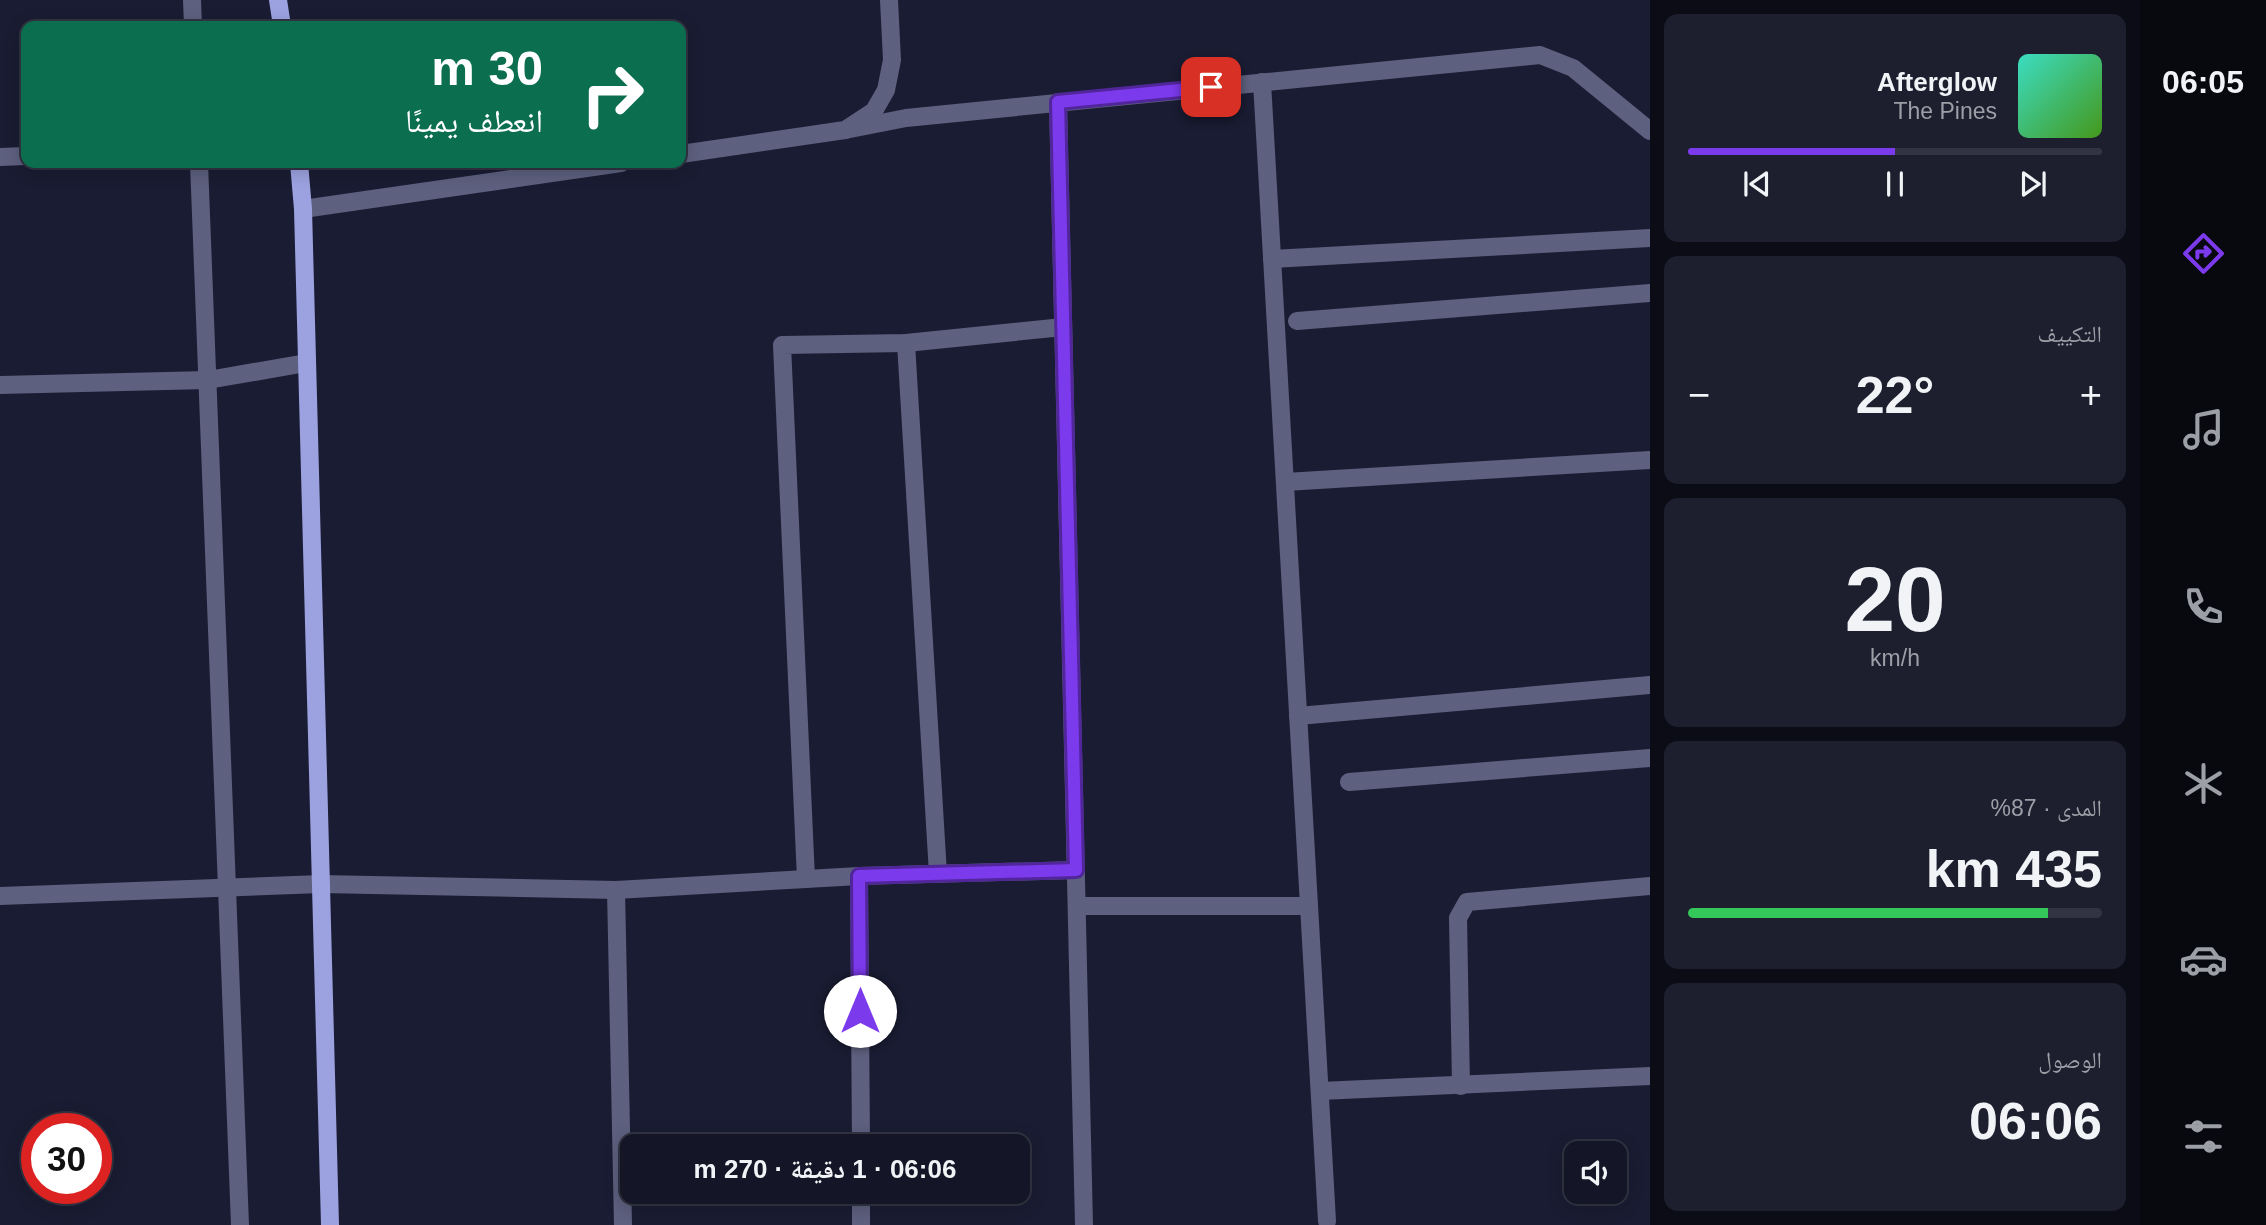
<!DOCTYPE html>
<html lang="ar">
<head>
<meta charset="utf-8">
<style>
  body { margin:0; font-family:Helvetica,"Noto Naskh Arabic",sans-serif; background:#1d1e2e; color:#f1f3f6; direction:rtl; height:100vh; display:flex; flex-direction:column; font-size:26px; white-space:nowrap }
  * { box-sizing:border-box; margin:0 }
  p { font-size:23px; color:#9d9fa7 }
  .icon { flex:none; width:38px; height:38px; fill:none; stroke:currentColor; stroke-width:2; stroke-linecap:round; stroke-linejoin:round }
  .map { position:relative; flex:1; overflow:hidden; direction:ltr }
  .drawer { display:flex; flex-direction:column; gap:14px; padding:14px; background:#0b0c15; width:490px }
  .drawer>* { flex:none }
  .hud { position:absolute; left:21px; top:21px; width:665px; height:147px; border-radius:14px; box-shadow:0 4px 18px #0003,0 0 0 2px #333443; direction:rtl; background:#0b6e4f; color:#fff; overflow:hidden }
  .buttons { position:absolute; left:1564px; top:1141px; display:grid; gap:14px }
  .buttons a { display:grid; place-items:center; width:63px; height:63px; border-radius:14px; background:#141526; box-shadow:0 4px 18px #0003,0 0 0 2px #333443; font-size:35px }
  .speed { position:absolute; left:21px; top:1113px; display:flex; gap:14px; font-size:35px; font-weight:700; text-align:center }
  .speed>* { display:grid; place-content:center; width:91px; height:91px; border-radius:50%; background:#141526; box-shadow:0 4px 18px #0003,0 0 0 2px #333443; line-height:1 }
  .speed .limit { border:10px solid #d22; background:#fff; color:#111 }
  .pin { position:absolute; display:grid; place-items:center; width:60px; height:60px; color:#fff; margin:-30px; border-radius:14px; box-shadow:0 4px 10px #0006 }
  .me { position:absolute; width:77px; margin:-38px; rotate:0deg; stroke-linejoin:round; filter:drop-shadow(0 0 5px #0008) }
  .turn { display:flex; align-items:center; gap:24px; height:147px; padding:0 28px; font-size:32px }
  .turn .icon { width:91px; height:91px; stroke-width:2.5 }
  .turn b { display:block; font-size:49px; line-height:60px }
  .big { font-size:52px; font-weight:700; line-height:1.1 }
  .drawer .card { flex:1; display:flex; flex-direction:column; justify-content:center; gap:10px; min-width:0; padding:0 24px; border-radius:14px; background:#1d1e2e }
  .drawer .dial { align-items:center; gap:0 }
  .dial b { font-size:91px; line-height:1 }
  .song { display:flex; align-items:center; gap:21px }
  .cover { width:84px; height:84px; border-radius:10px; background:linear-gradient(135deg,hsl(170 70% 55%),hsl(100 70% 35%)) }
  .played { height:7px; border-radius:4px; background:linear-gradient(90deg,#7c3aed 50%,#333443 50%) }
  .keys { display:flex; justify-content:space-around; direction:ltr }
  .heat { display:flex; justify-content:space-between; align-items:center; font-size:38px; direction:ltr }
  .charge { height:10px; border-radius:5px; background:linear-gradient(90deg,#34c759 87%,#333443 0) }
  .trip { position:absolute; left:620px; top:1134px; width:410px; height:70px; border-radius:14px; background:#141526; box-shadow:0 4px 18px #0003,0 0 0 2px #333443; font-weight:700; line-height:70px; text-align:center; direction:rtl }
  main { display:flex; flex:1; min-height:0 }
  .tabs { display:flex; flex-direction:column; width:126px; justify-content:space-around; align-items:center; background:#08080f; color:#9d9fa7 }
  .tabs .icon { width:49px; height:49px }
  .tabs .active { color:#7c3aed }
  .tabs b { font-size:32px; color:#f1f3f6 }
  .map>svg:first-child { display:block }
</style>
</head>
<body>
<main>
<nav class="tabs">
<b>06:05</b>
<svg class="icon active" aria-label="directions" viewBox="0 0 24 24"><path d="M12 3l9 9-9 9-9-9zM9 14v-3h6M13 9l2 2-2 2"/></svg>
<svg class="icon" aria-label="music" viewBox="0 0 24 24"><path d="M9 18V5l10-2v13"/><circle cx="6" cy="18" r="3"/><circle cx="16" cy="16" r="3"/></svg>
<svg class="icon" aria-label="phone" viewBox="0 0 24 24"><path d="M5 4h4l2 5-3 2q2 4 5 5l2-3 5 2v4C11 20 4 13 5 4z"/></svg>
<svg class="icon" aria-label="climate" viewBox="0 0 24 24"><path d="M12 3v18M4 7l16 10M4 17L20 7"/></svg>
<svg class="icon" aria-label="car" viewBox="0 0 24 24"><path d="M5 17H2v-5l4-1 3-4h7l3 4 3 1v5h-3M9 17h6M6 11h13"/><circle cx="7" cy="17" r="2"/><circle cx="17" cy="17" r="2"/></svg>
<svg class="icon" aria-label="filters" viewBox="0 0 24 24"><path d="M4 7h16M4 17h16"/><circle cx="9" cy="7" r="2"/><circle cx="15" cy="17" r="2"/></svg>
</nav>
<section class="drawer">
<div class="card">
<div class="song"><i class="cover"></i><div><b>Afterglow</b><p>The Pines</p></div></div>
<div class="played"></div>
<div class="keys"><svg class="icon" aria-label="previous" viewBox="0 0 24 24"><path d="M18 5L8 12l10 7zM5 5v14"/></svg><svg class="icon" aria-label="pause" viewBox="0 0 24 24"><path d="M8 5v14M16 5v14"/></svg><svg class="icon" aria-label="next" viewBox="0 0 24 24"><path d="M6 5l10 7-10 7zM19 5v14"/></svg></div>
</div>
<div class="card"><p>التكييف</p>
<div class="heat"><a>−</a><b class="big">22°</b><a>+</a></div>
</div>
<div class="card dial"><b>20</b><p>km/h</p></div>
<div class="card"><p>المدى · 87%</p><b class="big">435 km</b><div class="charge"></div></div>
<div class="card"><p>الوصول</p><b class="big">06:06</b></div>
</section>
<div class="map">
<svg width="1650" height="1225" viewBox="0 0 1650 1225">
  <rect width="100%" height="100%" fill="#1a1c33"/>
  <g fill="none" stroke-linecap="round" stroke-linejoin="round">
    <!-- minor -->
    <g stroke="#5d607e" stroke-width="18">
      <path d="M192,0L193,26"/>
      <path d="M1262,82L1327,1221"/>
      <path d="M1058,102L1084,1225"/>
      <path d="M845,130L906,118L1540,55L1573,68L1650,131"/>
      <path d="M681,154L845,130L874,111L886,90L892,60L889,0"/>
      <path d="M0,157L26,156"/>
      <path d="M199,163L240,1225"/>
      <path d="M303,209L621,163"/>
      <path d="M1272,259L1650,238"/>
      <path d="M1297,321L1650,293"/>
      <path d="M906,343L938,874"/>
      <path d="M0,385L208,380L306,363"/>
      <path d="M1285,482L1650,460"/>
      <path d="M1298,716L1650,685"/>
      <path d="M1349,782L1650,758"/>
      <path d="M859,876L861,1146"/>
      <path d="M806,879L782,345L906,343L1063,327"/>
      <path d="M616,890L623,1225"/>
      <path d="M0,896L321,884L616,890L859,876L1076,870"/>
      <path d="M1077,906H1309"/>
      <path d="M1461,1086L1458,918L1467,902L1650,886"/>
      <path d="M1320,1091L1650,1076"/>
      <path d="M861,1192V1225"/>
    </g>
    <!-- major -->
    <g stroke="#9ca2e0" stroke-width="18">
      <path d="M278,0L282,26"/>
      <path d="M299,163L303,209L330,1225"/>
    </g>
  </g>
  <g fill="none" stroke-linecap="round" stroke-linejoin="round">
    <defs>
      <path id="route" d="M860,1011L859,876L1076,870L1058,102L1211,87"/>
    </defs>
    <!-- route casing -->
    <use href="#route" stroke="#51269a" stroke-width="18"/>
    <!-- route -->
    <use href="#route" stroke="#7c3aed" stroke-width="12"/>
  </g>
</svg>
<div class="buttons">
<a><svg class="icon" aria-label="sound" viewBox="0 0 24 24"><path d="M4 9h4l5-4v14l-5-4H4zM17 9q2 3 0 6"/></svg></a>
</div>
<div class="speed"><div class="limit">30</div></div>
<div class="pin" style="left:1211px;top:87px;background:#d93025"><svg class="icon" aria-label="arrive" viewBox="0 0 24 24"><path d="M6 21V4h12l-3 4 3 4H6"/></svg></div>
<svg class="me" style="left:860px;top:1011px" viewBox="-20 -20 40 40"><circle r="19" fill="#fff"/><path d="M0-13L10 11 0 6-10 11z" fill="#7c3aed"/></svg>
<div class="trip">06:06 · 1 دقيقة · 270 m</div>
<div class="hud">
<div class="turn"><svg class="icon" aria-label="right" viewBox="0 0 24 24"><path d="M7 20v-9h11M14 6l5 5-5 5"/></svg><div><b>30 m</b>انعطف يمينًا</div></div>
</div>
</div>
</main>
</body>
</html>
